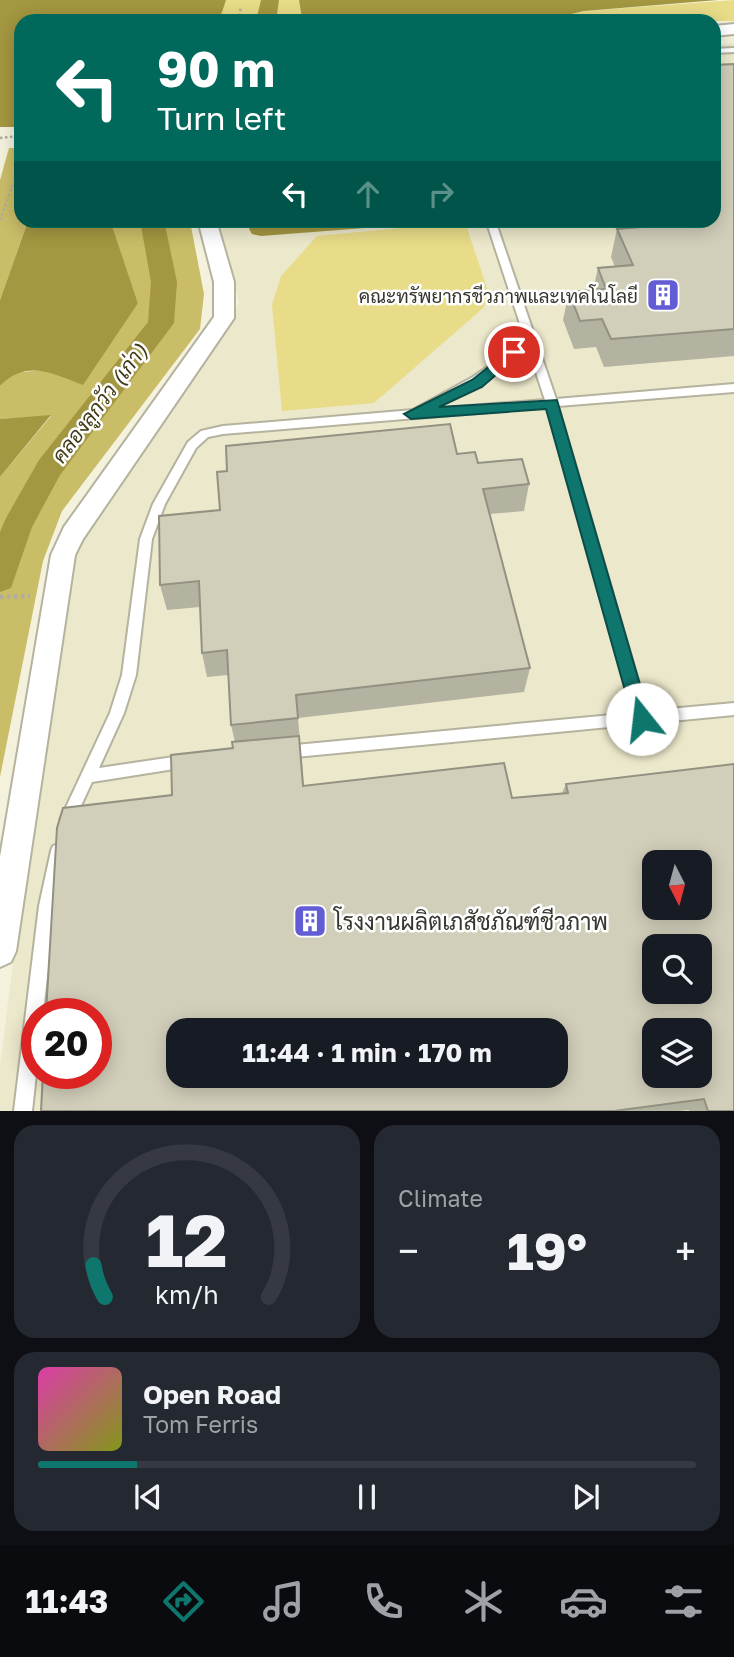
<!DOCTYPE html>
<html lang="en">
<head>
<meta charset="utf-8">
<style>
  body { margin:0; font-family:"Golos Text",Sarabun,sans-serif; background:#242831; color:#f1f3f6; height:100vh; display:flex; flex-direction:column; font-size:26px; white-space:nowrap }
  * { box-sizing:border-box; margin:0 }
  p { font-size:23px; color:#9ea1a6 }
  .icon { flex:none; width:38px; height:38px; fill:none; stroke:currentColor; stroke-width:2; stroke-linecap:round; stroke-linejoin:round }
  .map { position:relative; height:1111px; overflow:hidden }
  .details { display:flex; flex-direction:column; gap:14px; padding:14px; background:#0d0f14; flex:1 }
  .details>* { flex:none }
  .guide { position:absolute; left:14px; top:14px; width:707px; height:214px; border-radius:21px; box-shadow:0 4px 18px #0003; background:#00695c; color:#fff; overflow:hidden }
  .needle { width:46px; rotate:174deg }
  .fabs { position:absolute; left:642px; top:850px; display:grid; gap:14px }
  .fabs a { display:grid; place-items:center; width:70px; height:70px; border-radius:14px; background:#171b24; box-shadow:0 4px 18px #0003; font-size:35px }
  .speed { position:absolute; left:21px; top:998px; display:flex; gap:14px; font-size:35px; font-weight:700; text-align:center }
  .speed>* { display:grid; place-content:center; width:91px; height:91px; border-radius:50%; background:#171b24; box-shadow:0 4px 18px #0003; line-height:1 }
  .speed .limit { border:10px solid #d22; background:#fff; color:#111 }
  .pin { position:absolute; display:grid; place-items:center; width:60px; height:60px; color:#fff; margin:-30px; border:4px solid #fff; border-radius:50%; box-shadow:0 2px 7px #0007 }
  .me { position:absolute; width:77px; margin:-38px; rotate:344deg; stroke-linejoin:round; filter:drop-shadow(0 0 5px #0008) }
  .turn { display:flex; align-items:center; gap:24px; height:147px; padding:0 28px; font-size:32px }
  .turn .icon { width:91px; height:91px; stroke-width:2.5 }
  .turn b { display:block; font-size:49px; line-height:60px }
  .lanes { display:flex; align-items:center; height:66px; padding:0 28px; background:#0003; justify-content:center; gap:35px; direction:ltr }
  .lanes .off { opacity:.35 }
  .big { font-size:52px; font-weight:700; line-height:1.1 }
  .details .widget { flex:1; display:flex; flex-direction:column; justify-content:center; gap:10px; min-width:0; padding:0 24px; border-radius:21px; background:#242831 }
  .details .dial { align-items:center; gap:0 }
  .dial svg { height:182px; overflow:visible; fill:none; stroke:#363941; stroke-width:7; stroke-linecap:round; text-anchor:middle }
  .dial text { fill:#f1f3f6; stroke:none }
  .song { display:flex; align-items:center; gap:21px }
  .cover { width:84px; height:84px; border-radius:10px; background:linear-gradient(135deg,hsl(320 70% 55%),hsl(70 70% 35%)) }
  .played { height:7px; border-radius:4px; background:linear-gradient(90deg,#0f766e 15%,#363941 15%) }
  .keys { display:flex; justify-content:space-around; direction:ltr }
  .heat { display:flex; justify-content:space-between; align-items:center; font-size:38px; direction:ltr }
  .details .tiles { flex:1; display:grid; gap:14px; grid-template-columns:1fr 1fr }
  .widget:last-child { grid-column:span 2 }
  .trip { position:absolute; left:166px; top:1018px; width:402px; height:70px; border-radius:21px; background:#171b24; box-shadow:0 4px 18px #0003; font-weight:700; line-height:70px; text-align:center }
  .tab-bar { display:flex; height:112px; justify-content:space-around; align-items:center; background:#090b0e; color:#9ea1a6 }
  .tab-bar .icon { width:49px; height:49px }
  .tab-bar .on { color:#0f766e }
  .tab-bar b { font-size:32px; color:#f1f3f6 }
  .map>svg:first-child { display:block }
</style>
</head>
<body>
<div class="map">
<svg width="734" height="1111" viewBox="0 0 734 1111">
  <rect width="100%" height="100%" fill="#f4f2dd"/>
  <!-- built -->
  <path fill="#ece8cb" fill-rule="evenodd" d="M734,43V1111H0V1065L65,556L239,303L219,221L714,220V45ZM654,863H700V908H654ZM654,947H700V992H654ZM37,1013H96V1073H37ZM178,1031H556V1076H178ZM654,1031H700V1076H654Z"/>
  <!-- green -->
  <g fill="#e8dc88">
    <path d="M226,0H299L302,19L345,21H226L221,12Z"/>
    <path d="M734,0V21H542L584,11Z"/>
    <path d="M465,222L490,297L482,309L374,403L282,411L272,305L281,276L317,236Z"/>
  </g>
  <!-- forest -->
  <g fill="#cabd68">
    <path d="M9,148H21V220L28,221L0,300V180Z"/>
    <path d="M110,221H190L204,294L200,329L62,511L43,561L0,777V477L51,416L0,419V386L12,373L43,370L138,303Z"/>
  </g>
  <!-- water -->
  <g fill="#a49741">
    <path d="M0,0H226L219,21H21V127H0Z"/>
    <path d="M299,0H718L584,11L542,21L302,19Z"/>
    <path d="M110,220L138,303L83,385C52,373 26,359 0,386V300L28,221Z"/>
    <path d="M51,415L0,477V419Z"/>
  </g>
  <g fill="none" stroke-linecap="round" stroke-linejoin="round">
    <!-- canal -->
    <g fill="#a49741" fill-rule="evenodd">
      <path d="M261,0H279L276,21H256Z"/>
      <path d="M140,220H164L177,282L174,323L60,475L32,527L11,588L0,592V532L6,518L39,460L148,322L151,282Z"/>
      <path d="M276,220H390L378,227L261,236L252,234L249,229L252,224Z"/>
    </g>
    <defs>
      <g id="lane">
        <path d="M734,48V52L714,53V49Z"/>
        <path d="M486,220H495L556,399L734,384V392L558,406L647,711L734,703V715L285,758L280,757L278,752L280,747L285,746L633,713L548,407L223,434L208,437L196,448L165,504L152,539L136,675L124,713L99,768L187,755L192,756L194,761L192,766L187,767L92,782L72,825L67,827L62,825L60,820L110,713L122,675L140,539L153,504L188,442L201,431L223,426L413,410L473,377L499,359L524,336ZM527,345L545,400L432,409C467,392 499,373 527,345Z"/>
        <path d="M58,844L63,846L65,851L55,906L43,1013H37V1065L32,1111H14L39,906L51,851L53,846Z"/>
      </g>
      <g id="street">
        <path d="M734,24V34L714,36V26Z"/>
        <path d="M198,220H216L234,282V318L83,539L75,555L16,951L11,962L0,967V857L51,555L64,527L214,317V282Z"/>
      </g>
    </defs>
    <!-- lane casing -->
    <use href="#lane" stroke="#b5b29e" stroke-width="4"/>
    <!-- street casing -->
    <use href="#street" stroke="#b5b29e" stroke-width="4"/>
    <!-- path-far1 -->
    <g stroke="#b0ae9e" stroke-width="2.5" stroke-dasharray="2.5 2.5" stroke-linecap="butt">
      <path d="M238,21L241,7"/>
      <path d="M0,138L21,136"/>
      <path d="M0,220L21,162"/>
    </g>
    <!-- path -->
    <path stroke="#b0ae9e" stroke-width="4.5" stroke-dasharray="3.5 3.5" stroke-linecap="butt" d="M0,597L30,596"/>
    <!-- lane -->
    <use href="#lane" fill="#fff" fill-rule="evenodd"/>
    <!-- street -->
    <use href="#street" fill="#fff" fill-rule="evenodd"/>
  </g>
  <!-- wall -->
  <g fill="#b4b2a0">
    <path d="M734,64V356L604,367L596,347L574,349L563,320L569,292L593,290L598,268L615,267L611,257L617,229L645,227L642,220H714Z"/>
    <path d="M457,454L529,484L524,511L490,514L530,668L524,692L298,718L304,786L512,798L562,793L566,784L734,1111H689V1110L680,1111H41L172,795L233,748L235,742L231,725L228,675L207,677L202,653L200,607L167,610L160,585L220,510L227,471Z"/>
  </g>
  <!-- building -->
  <g fill="#d1cfba" stroke="#929182" stroke-width="2" fill-rule="evenodd">
    <path d="M734,64V329L611,339L602,319L580,321L569,292L606,289L598,268L633,265L617,229L665,225L663,220H714V65Z"/>
    <path d="M450,424L457,454L475,452L478,463L522,459L529,484L483,489L530,668L296,695L298,718L231,725L227,650L202,653L199,581L160,585L159,516L220,510L217,472L227,471L226,446Z"/>
    <path d="M299,736L303,786L504,763L512,798L568,793L566,784L734,764V1111H708L704,1099L614,1111H41L43,1073H96V1013H46L57,828L63,808L172,795L171,755L233,748L232,742ZM654,863H700V908H654ZM654,947H700V992H654ZM178,1031H556V1076H178ZM654,1031H700V1076H654Z"/>
  </g>
  <!-- route -->
  <path fill="#0f766e" stroke="#0a4d48" stroke-width="2" d="M514,347L521,352L519,355L482,387L439,407L557,400L650,719L648,724L642,727L635,724L633,719L546,409L411,419L404,414L472,380Z"/>
  <!-- icons -->
  <defs>
    <symbol id="building-square" viewBox="-11 -11 22 22"><rect x="-9" y="-9" width="18" height="18" rx="4" fill="#625cd5" stroke="#fff"/><path d="M-4-6H4V6H1V3H-1V6H-4ZM-2.5-4.3h1.7v1.8h-1.7ZM.8-4.3h1.7v1.8H.8ZM-2.5-1h1.7V.8h-1.7ZM.8-1h1.7V.8H.8Z" fill="#fff"/></symbol>
  </defs>
  <g fill-rule="evenodd">
    <use href="#building-square" x="644" y="276" width="38" height="38"/>
    <use href="#building-square" x="291" y="902" width="38" height="38"/>
  </g>
  <g text-anchor="middle" dominant-baseline="central" stroke-width="5" stroke-linejoin="round" paint-order="stroke">
    <!-- poi labels -->
    <g font-size="19" fill="#38372f" stroke="#fff" text-anchor="end">
      <text x="638" y="295">คณะทรัพยากรชีวภาพและเทคโนโลยี</text>
    </g>
    <!-- water labels -->
    <g font-size="21" font-style="italic" fill="#413b17" stroke="#fff">
      <text transform="translate(99 403) rotate(-53)">คลองลูกวัว (เก่า)</text>
    </g>
    <!-- near-poi labels -->
    <g font-size="23" fill="#38372f" stroke="#fff" text-anchor="start">
      <text x="334" y="921">โรงงานผลิตเภสัชภัณฑ์ชีวภาพ</text>
    </g>
  </g>
</svg>
<div class="fabs">
<a><svg class="needle" viewBox="-14 -14 28 28"><path d="M0-13l5 13h-10z" fill="#e53935"/><path d="M0 13l5-13h-10z" fill="#9ea1a6"/></svg></a>
<a><svg class="icon" aria-label="search" viewBox="0 0 24 24"><circle cx="10" cy="10" r="6"/><path d="M15 15l6 6"/></svg></a>
<a><svg class="icon" aria-label="layers" viewBox="0 0 24 24"><path d="M12 4l9 5-9 5-9-5zM3 14l9 5 9-5"/></svg></a>
</div>
<div class="speed"><div class="limit">20</div></div>
<div class="pin" style="left:514px;top:352px;background:#d93025"><svg class="icon" aria-label="arrive" viewBox="0 0 24 24"><path d="M6 21V4h12l-3 4 3 4H6"/></svg></div>
<svg class="me" style="left:642px;top:719px" viewBox="-20 -20 40 40"><circle r="19" fill="#fff"/><path d="M0-13L10 11 0 6-10 11z" fill="#0f766e"/></svg>
<div class="trip">11:44 · 1 min · 170 m</div>
<div class="guide">
<div class="turn"><svg class="icon" aria-label="left" viewBox="0 0 24 24"><path d="M17 20v-9H6M10 6l-5 5 5 5"/></svg><div><b>90 m</b>Turn left</div></div>
<div class="lanes"><svg class="icon" aria-label="left" viewBox="0 0 24 24"><path d="M17 20v-9H6M10 6l-5 5 5 5"/></svg><svg class="icon off" aria-label="ahead" viewBox="0 0 24 24"><path d="M12 20V5M6 11l6-6 6 6"/></svg><svg class="icon off" aria-label="right" viewBox="0 0 24 24"><path d="M7 20v-9h11M14 6l5 5-5 5"/></svg></div>
</div>
</div>
<section class="details">
<div class="tiles">
<div class="widget dial"><svg viewBox="0 0 100 80">
<path d="M14 69A42 42 0 1 1 86 69"/>
<path d="M14 69A42 42 0 0 1 9 55" stroke="#0f766e"/>
<text x="50" y="56" font-size="32" font-weight="700">12</text>
<text x="50" y="72" font-size="11">km/h</text>
</svg></div>
<div class="widget"><p>Climate</p>
<div class="heat"><a>−</a><b class="big">19°</b><a>+</a></div>
</div>
<div class="widget">
<div class="song"><i class="cover"></i><div><b>Open Road</b><p>Tom Ferris</p></div></div>
<div class="played"></div>
<div class="keys"><svg class="icon" aria-label="previous" viewBox="0 0 24 24"><path d="M18 5L8 12l10 7zM5 5v14"/></svg><svg class="icon" aria-label="pause" viewBox="0 0 24 24"><path d="M8 5v14M16 5v14"/></svg><svg class="icon" aria-label="next" viewBox="0 0 24 24"><path d="M6 5l10 7-10 7zM19 5v14"/></svg></div>
</div>
</div>
</section>
<nav class="tab-bar">
<b>11:43</b>
<svg class="icon on" aria-label="directions" viewBox="0 0 24 24"><path d="M12 3l9 9-9 9-9-9zM9 14v-3h6M13 9l2 2-2 2"/></svg>
<svg class="icon" aria-label="music" viewBox="0 0 24 24"><path d="M9 18V5l10-2v13"/><circle cx="6" cy="18" r="3"/><circle cx="16" cy="16" r="3"/></svg>
<svg class="icon" aria-label="phone" viewBox="0 0 24 24"><path d="M5 4h4l2 5-3 2q2 4 5 5l2-3 5 2v4C11 20 4 13 5 4z"/></svg>
<svg class="icon" aria-label="climate" viewBox="0 0 24 24"><path d="M12 3v18M4 7l16 10M4 17L20 7"/></svg>
<svg class="icon" aria-label="car" viewBox="0 0 24 24"><path d="M5 17H2v-5l4-1 3-4h7l3 4 3 1v5h-3M9 17h6M6 11h13"/><circle cx="7" cy="17" r="2"/><circle cx="17" cy="17" r="2"/></svg>
<svg class="icon" aria-label="filters" viewBox="0 0 24 24"><path d="M4 7h16M4 17h16"/><circle cx="9" cy="7" r="2"/><circle cx="15" cy="17" r="2"/></svg>
</nav>
</body>
</html>
